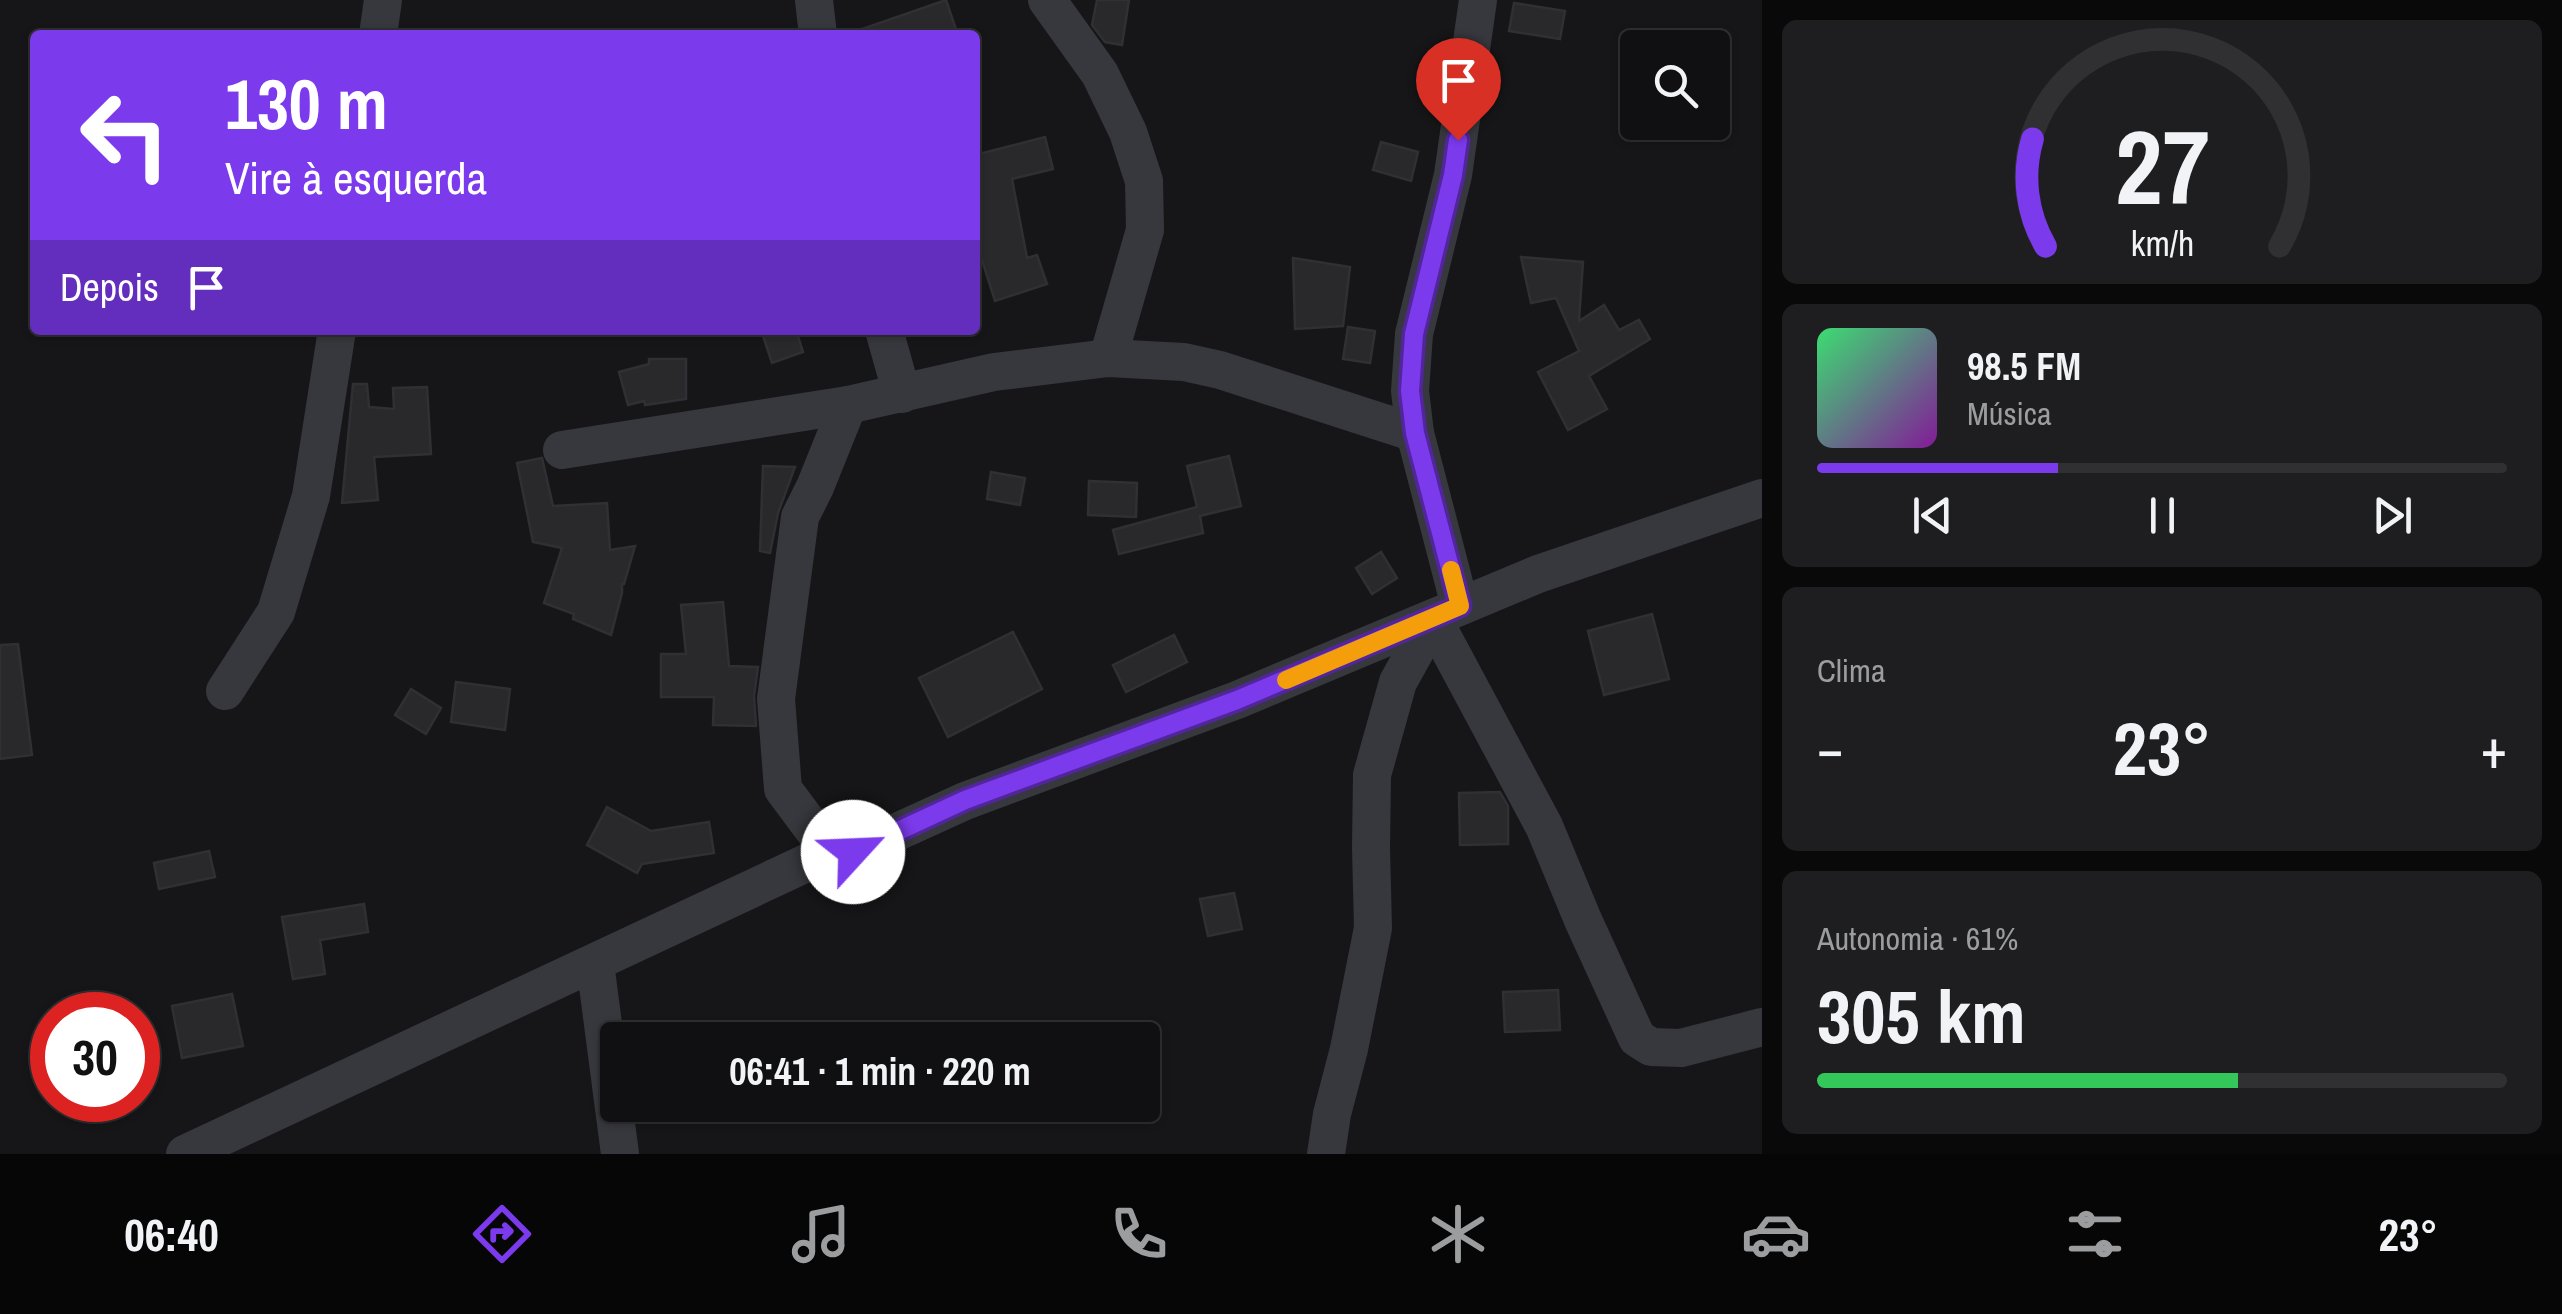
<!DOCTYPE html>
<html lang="pt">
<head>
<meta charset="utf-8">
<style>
  body { margin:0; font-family:"Archivo Narrow",sans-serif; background:#1e1e20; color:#f1f3f6; height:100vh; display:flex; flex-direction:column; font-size:38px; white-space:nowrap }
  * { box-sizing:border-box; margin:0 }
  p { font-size:32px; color:#9c9d9f }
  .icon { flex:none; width:55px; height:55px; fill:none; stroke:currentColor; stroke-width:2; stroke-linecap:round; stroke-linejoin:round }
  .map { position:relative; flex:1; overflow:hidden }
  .drawer { display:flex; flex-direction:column; gap:20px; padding:20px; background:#09090a; width:800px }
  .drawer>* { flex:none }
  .top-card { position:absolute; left:30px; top:30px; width:950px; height:305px; border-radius:10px; box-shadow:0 2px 8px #0004,0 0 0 2px #303032; background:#7c3aed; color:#fff; overflow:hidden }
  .tools { position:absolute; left:1620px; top:30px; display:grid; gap:20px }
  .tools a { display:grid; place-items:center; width:110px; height:110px; border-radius:10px; background:#101012; box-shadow:0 2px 8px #0004,0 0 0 2px #303032; font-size:50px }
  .speed { position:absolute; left:30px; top:992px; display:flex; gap:20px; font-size:50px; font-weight:700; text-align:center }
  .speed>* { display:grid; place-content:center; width:130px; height:130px; border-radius:50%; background:#101012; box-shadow:0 2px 8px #0004,0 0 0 2px #303032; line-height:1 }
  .speed .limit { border:15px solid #d22; background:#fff; color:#111 }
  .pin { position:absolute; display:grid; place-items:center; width:85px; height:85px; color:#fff; margin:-102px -42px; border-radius:50% 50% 50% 0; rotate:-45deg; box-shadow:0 0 10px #0007 }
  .pin .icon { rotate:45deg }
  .me { position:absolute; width:110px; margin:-55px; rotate:65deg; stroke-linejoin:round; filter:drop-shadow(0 0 8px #0008) }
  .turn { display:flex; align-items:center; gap:35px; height:210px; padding:0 30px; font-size:45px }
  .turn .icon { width:130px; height:130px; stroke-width:2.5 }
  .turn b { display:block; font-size:70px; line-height:85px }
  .then { display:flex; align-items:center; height:95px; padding:0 30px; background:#0003; gap:20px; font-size:38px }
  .big { font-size:75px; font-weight:700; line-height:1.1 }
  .drawer .card { flex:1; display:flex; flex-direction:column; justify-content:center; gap:15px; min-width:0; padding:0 35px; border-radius:15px; background:#1e1e20 }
  .drawer .dial { align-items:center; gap:0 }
  .dial svg { height:260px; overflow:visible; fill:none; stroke:#303032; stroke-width:7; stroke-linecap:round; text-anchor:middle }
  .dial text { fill:#f1f3f6; stroke:none }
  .song { display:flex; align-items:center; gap:30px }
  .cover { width:120px; height:120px; border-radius:15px; background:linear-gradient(135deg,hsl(140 70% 55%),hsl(290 70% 35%)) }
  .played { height:10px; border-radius:5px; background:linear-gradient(90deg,#7c3aed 35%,#303032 35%) }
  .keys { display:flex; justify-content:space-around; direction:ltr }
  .heat { display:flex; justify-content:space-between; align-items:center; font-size:55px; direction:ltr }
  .charge { height:15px; border-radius:8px; background:linear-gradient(90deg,#34c759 61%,#303032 0) }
  .trip { position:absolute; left:600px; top:1022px; width:560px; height:100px; border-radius:10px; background:#101012; box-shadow:0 2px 8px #0004,0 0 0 2px #303032; font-weight:700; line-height:100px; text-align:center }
  .dock { display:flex; height:160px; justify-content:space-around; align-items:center; background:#060607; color:#9c9d9f }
  .dock .icon { width:70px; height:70px }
  .dock .current { color:#7c3aed }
  .dock b { font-size:45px; color:#f1f3f6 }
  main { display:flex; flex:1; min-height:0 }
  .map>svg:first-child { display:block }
</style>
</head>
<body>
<main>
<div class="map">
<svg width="1762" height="1154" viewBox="0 0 1762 1154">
  <rect width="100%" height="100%" fill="#161618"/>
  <!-- building -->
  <g fill="#29292c" stroke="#303034" stroke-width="2.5">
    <path d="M946,0L958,35H860L859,30Z"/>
    <path d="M1097,0H1129L1122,45L1105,42L1092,25Z"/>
    <path d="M1514,3L1565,11L1560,39L1509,31Z"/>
    <path d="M1045,137L1053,169L1012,179L1027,258L1037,255L1047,284L995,301L980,254L975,255V155Z"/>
    <path d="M1381,142L1418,152L1411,181L1373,170Z"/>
    <path d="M1521,257L1583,262L1579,321L1604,305L1619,330L1639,320L1650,339L1589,376L1607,409L1568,430L1538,372L1579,351L1556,298L1531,303Z"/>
    <path d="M1293,258L1350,267L1343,326L1295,329Z"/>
    <path d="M1348,327L1375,331L1370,363L1343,359Z"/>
    <path d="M761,330H796L803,352L772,363Z"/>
    <path d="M649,359H686V399L645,405L644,401L628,405L619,372L649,364Z"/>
    <path d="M353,384H367L369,407L394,409L393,388L427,387L431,454L374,457L378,500L342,503Z"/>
    <path d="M1229,456L1241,506L1200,516L1203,533L1119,554L1113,530L1197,507L1187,466Z"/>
    <path d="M542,458L553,506L607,503L610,550L635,546L624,584H622V593L611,635L573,619L574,614L544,603L562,548L533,542L517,463Z"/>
    <path d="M763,466L795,467L778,513L770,553L760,551Z"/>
    <path d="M991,472L1025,478L1020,505L987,499Z"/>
    <path d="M1089,481L1137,483L1136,517L1088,515Z"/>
    <path d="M1381,552L1397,578L1372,594L1356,568Z"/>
    <path d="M723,602L729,666L758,667L754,696L756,726L713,725L714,697H661V654H686L681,605Z"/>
    <path d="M1652,614L1669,679L1604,695L1588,631Z"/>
    <path d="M1013,632L1042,689L948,737L919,678Z"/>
    <path d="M1174,635L1187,662L1126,692L1113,665Z"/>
    <path d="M18,644L32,755L0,759V645Z"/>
    <path d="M456,682L510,689L505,730L451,722Z"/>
    <path d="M411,689L441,708L426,734L395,715Z"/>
    <path d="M1500,792L1508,806V844L1460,845L1459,793Z"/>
    <path d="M607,807L651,831L709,822L714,853L642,864L637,873L587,845Z"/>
    <path d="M209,851L215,877L159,889L154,863Z"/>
    <path d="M1234,893L1242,929L1208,936L1200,899Z"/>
    <path d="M364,904L368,932L320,940L325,974L293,979L282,917Z"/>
    <path d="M1558,990L1560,1030L1505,1032L1503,992Z"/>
    <path d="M232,994L243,1046L182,1058L172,1006Z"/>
  </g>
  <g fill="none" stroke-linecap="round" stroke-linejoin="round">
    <!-- street -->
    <g stroke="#37383d" stroke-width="38">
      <path d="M814,0L818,35"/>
      <path d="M1047,0L1100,74L1128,132L1144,181L1145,230L1108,358"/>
      <path d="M378,35L383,0"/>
      <path d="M884,330L902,394"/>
      <path d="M562,450L848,405"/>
      <path d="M1460,606L1415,433L1410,391L1414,334L1453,175L1478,0"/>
      <path d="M1433,619L1544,826L1583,920L1637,1038L1651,1047L1681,1048L1762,1027"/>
      <path d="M225,691L276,612L311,496L337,330"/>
      <path d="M830,852L783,789L776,699L800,517L815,487L848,405L994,372L1108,358L1184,362L1220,370L1415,433"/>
      <path d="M595,963L620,1154"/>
      <path d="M185,1154L830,852H853L965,801L1237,700L1538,574L1762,498"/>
      <path d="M1326,1154L1332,1114L1349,1049L1373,928L1371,848L1372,775L1398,682L1433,619"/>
    </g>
  </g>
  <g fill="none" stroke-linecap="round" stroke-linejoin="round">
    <defs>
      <path id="route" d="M853,852L965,800L1237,700L1460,606L1415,433L1410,391L1414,334L1453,175L1458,140"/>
    </defs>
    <!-- route casing -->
    <use href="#route" stroke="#51269a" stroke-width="25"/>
    <!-- route -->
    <use href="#route" stroke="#7c3aed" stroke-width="18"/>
    <!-- slow -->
    <path stroke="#f59e0b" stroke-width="18" d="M1286,680L1460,606L1451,570"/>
  </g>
</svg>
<div class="tools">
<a><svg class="icon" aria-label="search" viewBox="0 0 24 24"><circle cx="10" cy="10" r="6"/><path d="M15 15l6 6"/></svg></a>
</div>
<div class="speed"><div class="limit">30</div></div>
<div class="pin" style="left:1458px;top:140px;background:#d93025"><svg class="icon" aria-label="arrive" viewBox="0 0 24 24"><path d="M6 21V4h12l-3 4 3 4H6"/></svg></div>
<svg class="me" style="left:853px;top:852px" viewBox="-20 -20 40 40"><circle r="19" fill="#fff"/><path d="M0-13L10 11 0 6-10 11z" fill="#7c3aed"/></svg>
<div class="trip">06:41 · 1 min · 220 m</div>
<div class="top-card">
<div class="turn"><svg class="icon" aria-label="left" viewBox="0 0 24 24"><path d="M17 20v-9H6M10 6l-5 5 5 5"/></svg><div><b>130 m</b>Vire à esquerda</div></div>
<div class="then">Depois<svg class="icon" aria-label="arrive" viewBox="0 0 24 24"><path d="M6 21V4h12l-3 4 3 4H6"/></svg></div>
</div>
</div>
<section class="drawer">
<div class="card dial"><svg viewBox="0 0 100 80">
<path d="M14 69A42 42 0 1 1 86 69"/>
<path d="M14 69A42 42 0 0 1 10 36" stroke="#7c3aed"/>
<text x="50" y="56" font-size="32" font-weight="700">27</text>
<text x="50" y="72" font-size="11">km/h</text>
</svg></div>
<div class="card">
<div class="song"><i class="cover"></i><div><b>98.5 FM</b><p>Música</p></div></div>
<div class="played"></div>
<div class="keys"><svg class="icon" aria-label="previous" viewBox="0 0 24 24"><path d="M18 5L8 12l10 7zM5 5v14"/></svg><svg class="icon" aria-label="pause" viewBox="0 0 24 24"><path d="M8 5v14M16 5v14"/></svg><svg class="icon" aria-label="next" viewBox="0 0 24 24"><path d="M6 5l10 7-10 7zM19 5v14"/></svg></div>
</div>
<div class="card"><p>Clima</p>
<div class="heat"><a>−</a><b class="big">23°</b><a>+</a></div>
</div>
<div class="card"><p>Autonomia · 61%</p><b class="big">305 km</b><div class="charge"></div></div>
</section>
</main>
<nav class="dock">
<b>06:40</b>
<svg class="icon current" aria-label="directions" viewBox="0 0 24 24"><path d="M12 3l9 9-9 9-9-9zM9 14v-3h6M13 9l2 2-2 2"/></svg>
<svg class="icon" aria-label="music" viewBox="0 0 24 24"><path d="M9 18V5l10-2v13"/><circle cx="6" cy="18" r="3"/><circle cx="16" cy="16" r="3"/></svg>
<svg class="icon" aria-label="phone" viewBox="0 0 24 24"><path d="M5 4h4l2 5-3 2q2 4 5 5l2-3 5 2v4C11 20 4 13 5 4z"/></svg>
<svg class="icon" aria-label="climate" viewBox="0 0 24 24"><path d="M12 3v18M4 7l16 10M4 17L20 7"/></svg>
<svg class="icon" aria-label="car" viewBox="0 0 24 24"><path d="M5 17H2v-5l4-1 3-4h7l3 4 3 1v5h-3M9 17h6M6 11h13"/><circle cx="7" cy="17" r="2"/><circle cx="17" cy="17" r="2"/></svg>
<svg class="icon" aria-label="filters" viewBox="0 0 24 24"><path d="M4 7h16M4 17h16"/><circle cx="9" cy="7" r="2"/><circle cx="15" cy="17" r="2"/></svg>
<b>23°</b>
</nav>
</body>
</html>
